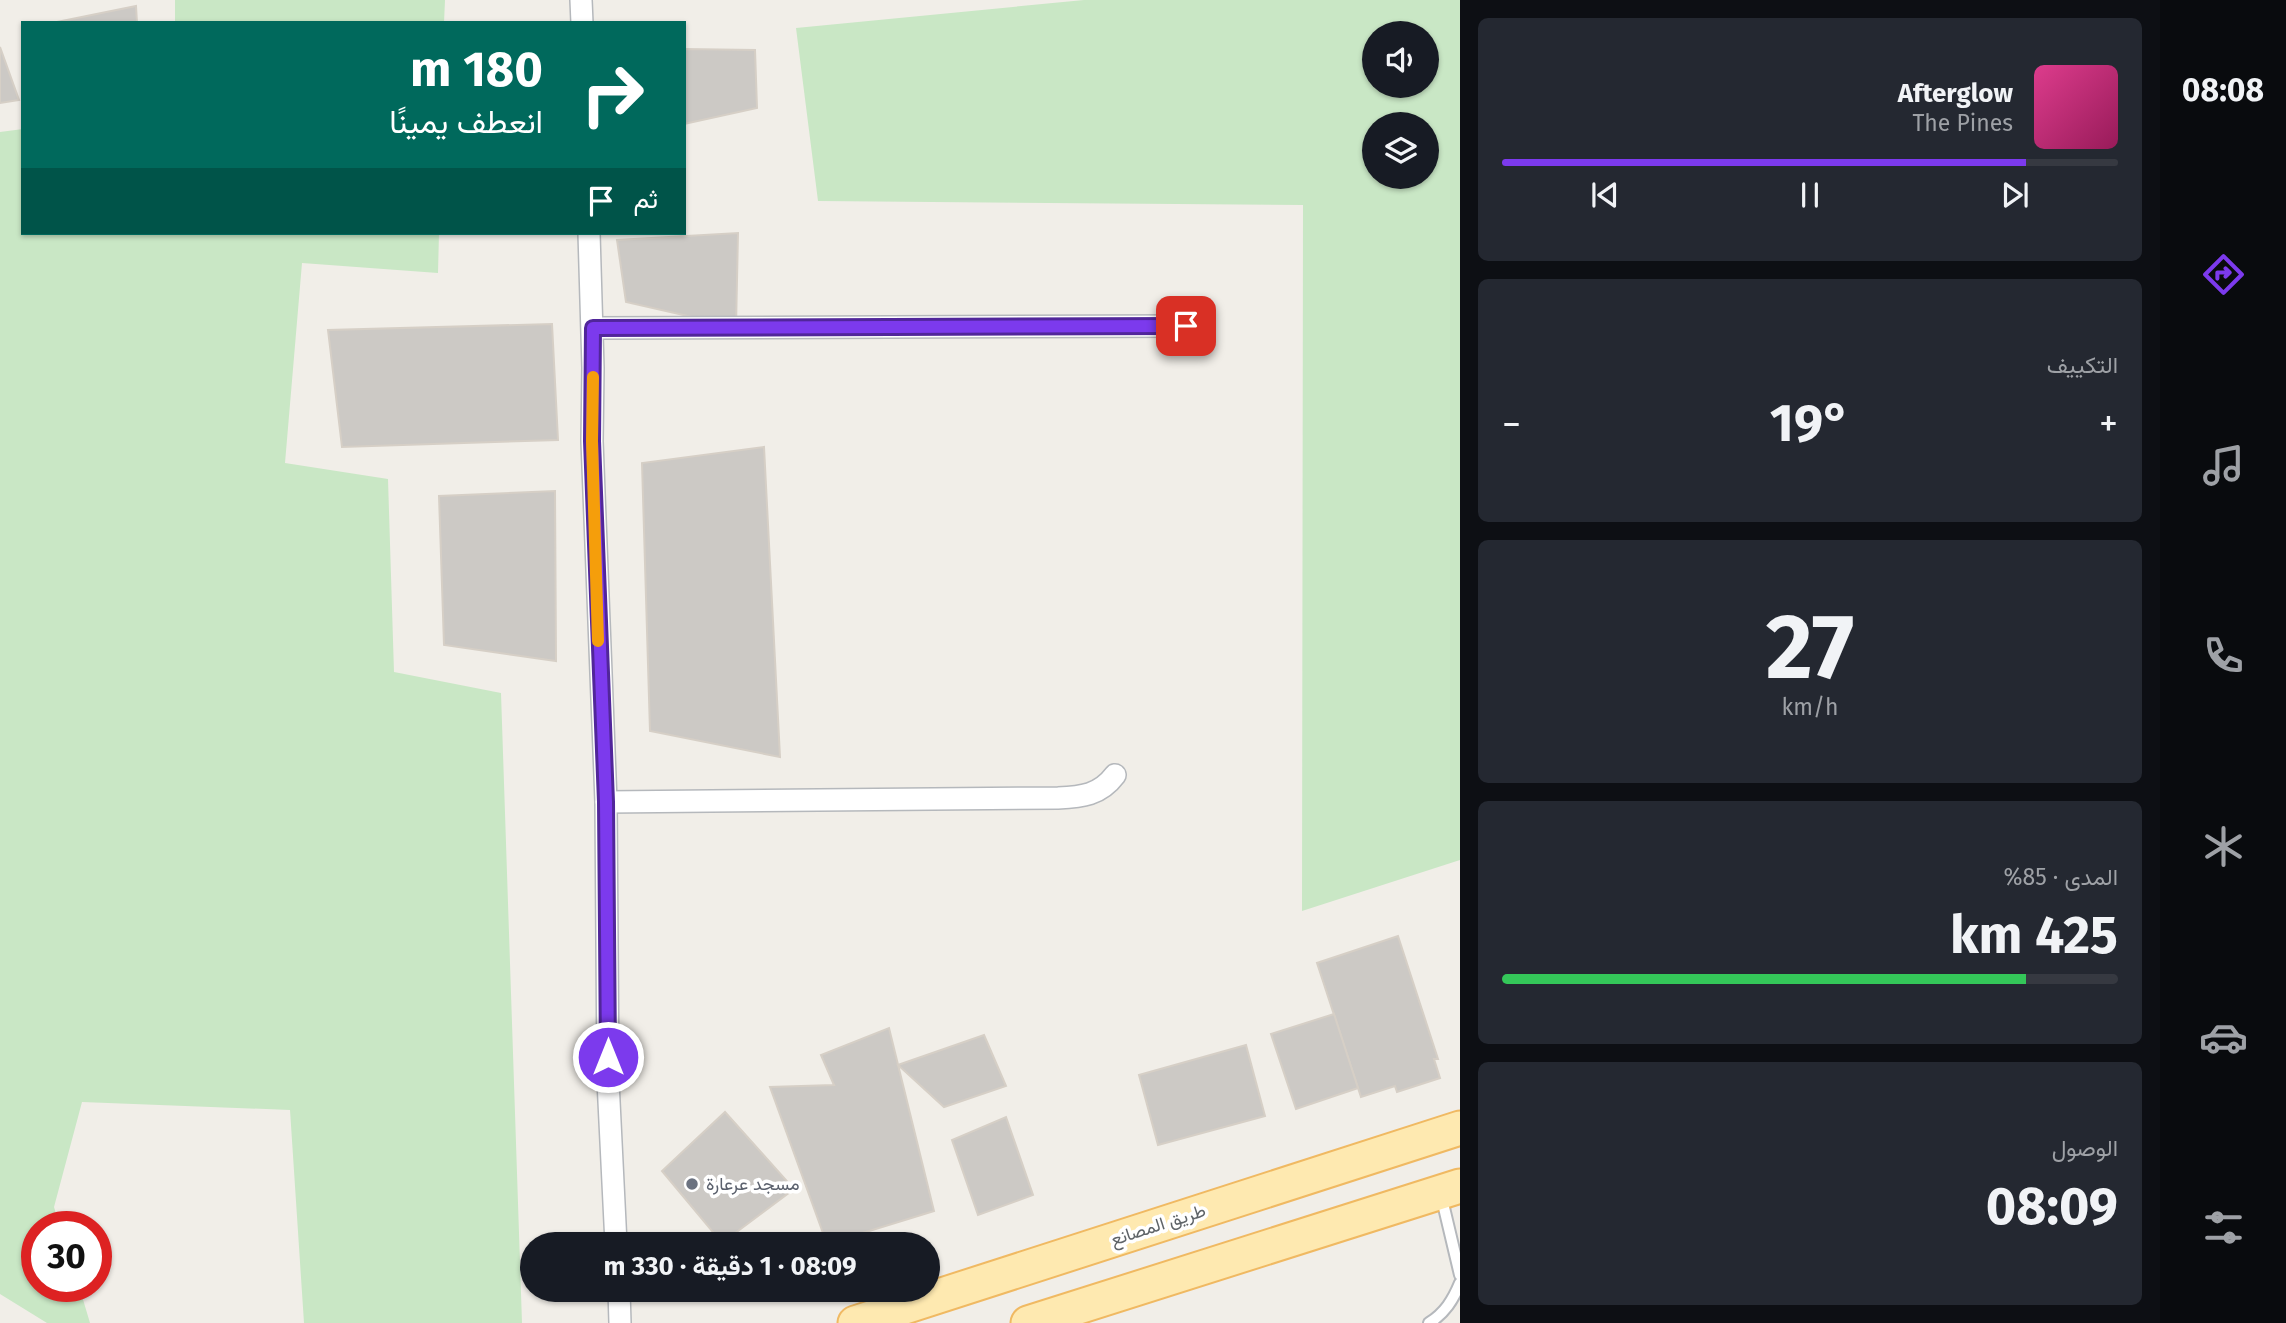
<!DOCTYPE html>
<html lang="ar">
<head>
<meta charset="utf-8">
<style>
  body { margin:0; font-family:"Fira Sans",Vazirmatn,sans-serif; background:#242831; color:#f1f3f6; direction:rtl; height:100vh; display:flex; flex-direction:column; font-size:26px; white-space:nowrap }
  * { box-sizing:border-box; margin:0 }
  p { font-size:23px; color:#9ea1a6 }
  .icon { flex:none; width:38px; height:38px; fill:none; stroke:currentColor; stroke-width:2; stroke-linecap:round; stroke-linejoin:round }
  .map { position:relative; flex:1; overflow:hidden; direction:ltr }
  .details { display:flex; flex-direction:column; gap:18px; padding:18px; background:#0d0f14; width:700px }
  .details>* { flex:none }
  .top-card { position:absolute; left:21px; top:21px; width:665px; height:214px; border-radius:0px; box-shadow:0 2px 5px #0004; direction:rtl; background:#00695c; color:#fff; overflow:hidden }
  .fabs { position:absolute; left:1362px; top:21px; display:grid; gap:14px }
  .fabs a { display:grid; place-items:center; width:77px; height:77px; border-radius:50%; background:#171b24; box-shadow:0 2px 5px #0004; font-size:35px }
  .speed { position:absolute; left:21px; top:1211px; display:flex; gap:14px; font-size:35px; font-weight:700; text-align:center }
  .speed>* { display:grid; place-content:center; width:91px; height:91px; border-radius:50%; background:#171b24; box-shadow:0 2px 5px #0004; line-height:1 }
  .speed .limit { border:10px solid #d22; background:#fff; color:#111 }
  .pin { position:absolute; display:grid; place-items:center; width:60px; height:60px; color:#fff; margin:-30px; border-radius:14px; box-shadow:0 4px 10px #0006 }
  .me { position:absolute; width:77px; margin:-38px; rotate:0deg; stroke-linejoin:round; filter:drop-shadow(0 0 5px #0008) }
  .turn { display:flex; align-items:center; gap:24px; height:147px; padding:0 28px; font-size:32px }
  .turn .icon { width:91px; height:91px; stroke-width:2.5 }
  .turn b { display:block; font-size:49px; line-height:60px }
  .then { display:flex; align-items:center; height:66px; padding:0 28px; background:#0003; gap:14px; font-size:26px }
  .big { font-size:52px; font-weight:700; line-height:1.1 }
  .details .widget { flex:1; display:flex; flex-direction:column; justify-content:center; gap:10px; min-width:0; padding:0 24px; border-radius:10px; background:#242831 }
  .details .dial { align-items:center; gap:0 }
  .dial b { font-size:91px; line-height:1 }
  .song { display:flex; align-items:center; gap:21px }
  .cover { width:84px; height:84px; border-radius:10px; background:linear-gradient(135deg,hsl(330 70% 55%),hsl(330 70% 35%)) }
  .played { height:7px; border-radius:4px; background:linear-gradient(90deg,#7c3aed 85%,#363941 85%) }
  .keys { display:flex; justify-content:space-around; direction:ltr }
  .heat { display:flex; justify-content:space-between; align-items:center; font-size:38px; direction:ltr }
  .charge { height:10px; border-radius:5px; background:linear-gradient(90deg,#34c759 85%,#363941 0) }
  .trip { position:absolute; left:520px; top:1232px; width:420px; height:70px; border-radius:35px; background:#171b24; box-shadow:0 2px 5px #0004; font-weight:700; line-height:70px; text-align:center; direction:rtl }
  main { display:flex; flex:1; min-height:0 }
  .tab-bar { display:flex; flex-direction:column; width:126px; justify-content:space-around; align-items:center; background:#090b0e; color:#9ea1a6 }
  .tab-bar .icon { width:49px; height:49px }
  .tab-bar .selected { color:#7c3aed }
  .tab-bar b { font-size:32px; color:#f1f3f6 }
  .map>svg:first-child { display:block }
</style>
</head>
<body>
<main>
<nav class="tab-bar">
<b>08:08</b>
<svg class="icon selected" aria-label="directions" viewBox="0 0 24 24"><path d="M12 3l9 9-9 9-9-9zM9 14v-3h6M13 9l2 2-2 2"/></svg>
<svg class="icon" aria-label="music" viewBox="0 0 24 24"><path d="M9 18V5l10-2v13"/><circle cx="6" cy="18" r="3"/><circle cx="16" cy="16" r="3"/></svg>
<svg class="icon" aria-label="phone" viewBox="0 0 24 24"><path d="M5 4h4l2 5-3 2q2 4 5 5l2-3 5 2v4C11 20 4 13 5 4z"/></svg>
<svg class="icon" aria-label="climate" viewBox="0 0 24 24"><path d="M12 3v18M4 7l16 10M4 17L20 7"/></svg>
<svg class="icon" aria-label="car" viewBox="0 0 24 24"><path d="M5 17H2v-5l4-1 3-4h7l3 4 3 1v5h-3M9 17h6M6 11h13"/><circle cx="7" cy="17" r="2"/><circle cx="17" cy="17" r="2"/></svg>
<svg class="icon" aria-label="filters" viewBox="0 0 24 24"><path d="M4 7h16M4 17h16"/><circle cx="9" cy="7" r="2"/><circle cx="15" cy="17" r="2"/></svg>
</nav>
<section class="details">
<div class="widget">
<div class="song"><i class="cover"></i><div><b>Afterglow</b><p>The Pines</p></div></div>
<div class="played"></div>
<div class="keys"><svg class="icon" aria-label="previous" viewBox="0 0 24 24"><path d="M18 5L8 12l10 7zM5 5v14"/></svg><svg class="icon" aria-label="pause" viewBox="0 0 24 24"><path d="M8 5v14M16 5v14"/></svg><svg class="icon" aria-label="next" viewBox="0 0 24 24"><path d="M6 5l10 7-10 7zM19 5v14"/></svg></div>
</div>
<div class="widget"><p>التكييف</p>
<div class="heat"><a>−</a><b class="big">19°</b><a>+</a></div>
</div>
<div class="widget dial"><b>27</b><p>km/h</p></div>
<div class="widget"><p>المدى · 85%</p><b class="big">425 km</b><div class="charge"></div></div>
<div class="widget"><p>الوصول</p><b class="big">08:09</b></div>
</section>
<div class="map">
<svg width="1460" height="1323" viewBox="0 0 1460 1323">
  <rect width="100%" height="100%" fill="#f1eee8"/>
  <!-- green -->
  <g fill="#c9e7c5" fill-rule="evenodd">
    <path d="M175,0H445L444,23H175Z"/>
    <path d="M1084,0H1460V860L1302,911L1303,205L818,201L796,28ZM1374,33H1426V86H1374ZM1426,124V177H1374V124Z"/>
    <path d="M23,129V233H439L438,273L302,263L285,463L388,479L394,672L501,693L522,1323H304L290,1110L82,1102L54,1207L60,1227H37V1286H79L90,1323H47L0,1294V132Z"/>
  </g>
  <!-- building -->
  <g fill="#ccc9c5" stroke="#d6cfc6" stroke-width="2">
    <path d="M136,6L137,23H52Z"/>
    <path d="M0,47L19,100L0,103Z"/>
    <path d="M684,49L755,50L757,108L684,124Z"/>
    <path d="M738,233L736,327L626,302L617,240Z"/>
    <path d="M552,324L558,440L342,447L328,330Z"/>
    <path d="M764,447L780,757L650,731L642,463Z"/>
    <path d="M555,491L556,661L444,645L439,496Z"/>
    <path d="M1398,936L1438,1059H1434L1440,1078L1397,1092L1395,1086L1361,1097L1317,963Z"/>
    <path d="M1334,1014L1358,1088L1296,1109L1271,1034Z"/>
    <path d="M889,1028L934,1211L827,1244L770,1087L834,1085L821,1055Z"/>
    <path d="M984,1035L1006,1086L944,1107L898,1065Z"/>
    <path d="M1246,1045L1265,1116L1158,1145L1139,1075Z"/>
    <path d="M725,1112L794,1189L722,1243L662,1171Z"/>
    <path d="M1006,1117L1033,1195L978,1215L952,1140Z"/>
  </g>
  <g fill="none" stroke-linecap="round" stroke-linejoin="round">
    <defs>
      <g id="lane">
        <path d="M1441,1195L1460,1275"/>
        <path d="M1429,1323C1445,1313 1453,1300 1460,1283"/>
      </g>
      <g id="street">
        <path d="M581,0L582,23"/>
        <path d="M589,233L593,368L592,441L606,802L608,1081L616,1244"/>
        <path d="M593,328L1186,326"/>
        <path d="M606,802L1058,798C1082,797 1100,795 1115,775"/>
        <path d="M619,1290L620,1323"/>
      </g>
      <g id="primary">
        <path d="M855,1323L1460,1128"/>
        <path d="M1028,1323L1460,1186"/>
      </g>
    </defs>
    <!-- lane casing -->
    <use href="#lane" stroke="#b5b8bc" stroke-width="14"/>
    <!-- street casing -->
    <use href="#street" stroke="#b5b8bc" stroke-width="24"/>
    <!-- primary casing -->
    <use href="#primary" stroke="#f0b962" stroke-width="37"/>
    <!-- lane -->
    <use href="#lane" stroke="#fff" stroke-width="10"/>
    <!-- street -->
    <use href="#street" stroke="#fff" stroke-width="21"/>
    <!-- primary -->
    <use href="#primary" stroke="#fee9b0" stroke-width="33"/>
  </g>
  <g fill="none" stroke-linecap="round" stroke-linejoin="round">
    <defs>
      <path id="route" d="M608,1057L606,802L592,441L593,328L1186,326"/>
    </defs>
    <!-- route casing -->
    <use href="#route" stroke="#51269a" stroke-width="18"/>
    <!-- route -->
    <use href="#route" stroke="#7c3aed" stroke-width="12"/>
    <!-- slow -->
    <path stroke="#f59e0b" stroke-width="12" d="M593,377L592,441L598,641"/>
  </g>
  <!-- markers -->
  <circle fill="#6b7280" stroke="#fff" stroke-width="2.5" cx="692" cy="1184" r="7"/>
  <g text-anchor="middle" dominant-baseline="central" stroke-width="7" stroke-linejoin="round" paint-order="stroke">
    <!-- worship labels -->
    <g font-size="18" fill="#5b616d" stroke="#fff" text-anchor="start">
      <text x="706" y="1184">مسجد عرعارة</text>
    </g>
    <!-- street labels -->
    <g font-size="18" fill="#5f6468" stroke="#fff">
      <text transform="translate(1158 1225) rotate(-18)">طريق المصانع</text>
    </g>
  </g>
</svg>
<div class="fabs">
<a><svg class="icon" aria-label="sound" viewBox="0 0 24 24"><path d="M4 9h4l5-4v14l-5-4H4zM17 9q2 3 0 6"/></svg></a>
<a><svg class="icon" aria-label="layers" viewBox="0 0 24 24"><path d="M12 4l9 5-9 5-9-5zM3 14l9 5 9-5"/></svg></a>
</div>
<div class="speed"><div class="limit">30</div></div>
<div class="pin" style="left:1186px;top:326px;background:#d93025"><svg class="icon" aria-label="arrive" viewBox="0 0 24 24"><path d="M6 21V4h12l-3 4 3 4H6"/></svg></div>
<svg class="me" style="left:608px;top:1057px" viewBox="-20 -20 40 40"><circle r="17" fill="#7c3aed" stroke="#fff" stroke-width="3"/><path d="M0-11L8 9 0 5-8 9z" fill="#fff"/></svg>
<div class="trip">08:09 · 1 دقيقة · 330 m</div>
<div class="top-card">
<div class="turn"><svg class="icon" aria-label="right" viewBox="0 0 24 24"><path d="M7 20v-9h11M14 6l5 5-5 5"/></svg><div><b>180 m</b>انعطف يمينًا</div></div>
<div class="then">ثم<svg class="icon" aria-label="arrive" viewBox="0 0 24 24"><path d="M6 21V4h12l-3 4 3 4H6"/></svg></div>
</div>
</div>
</main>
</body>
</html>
